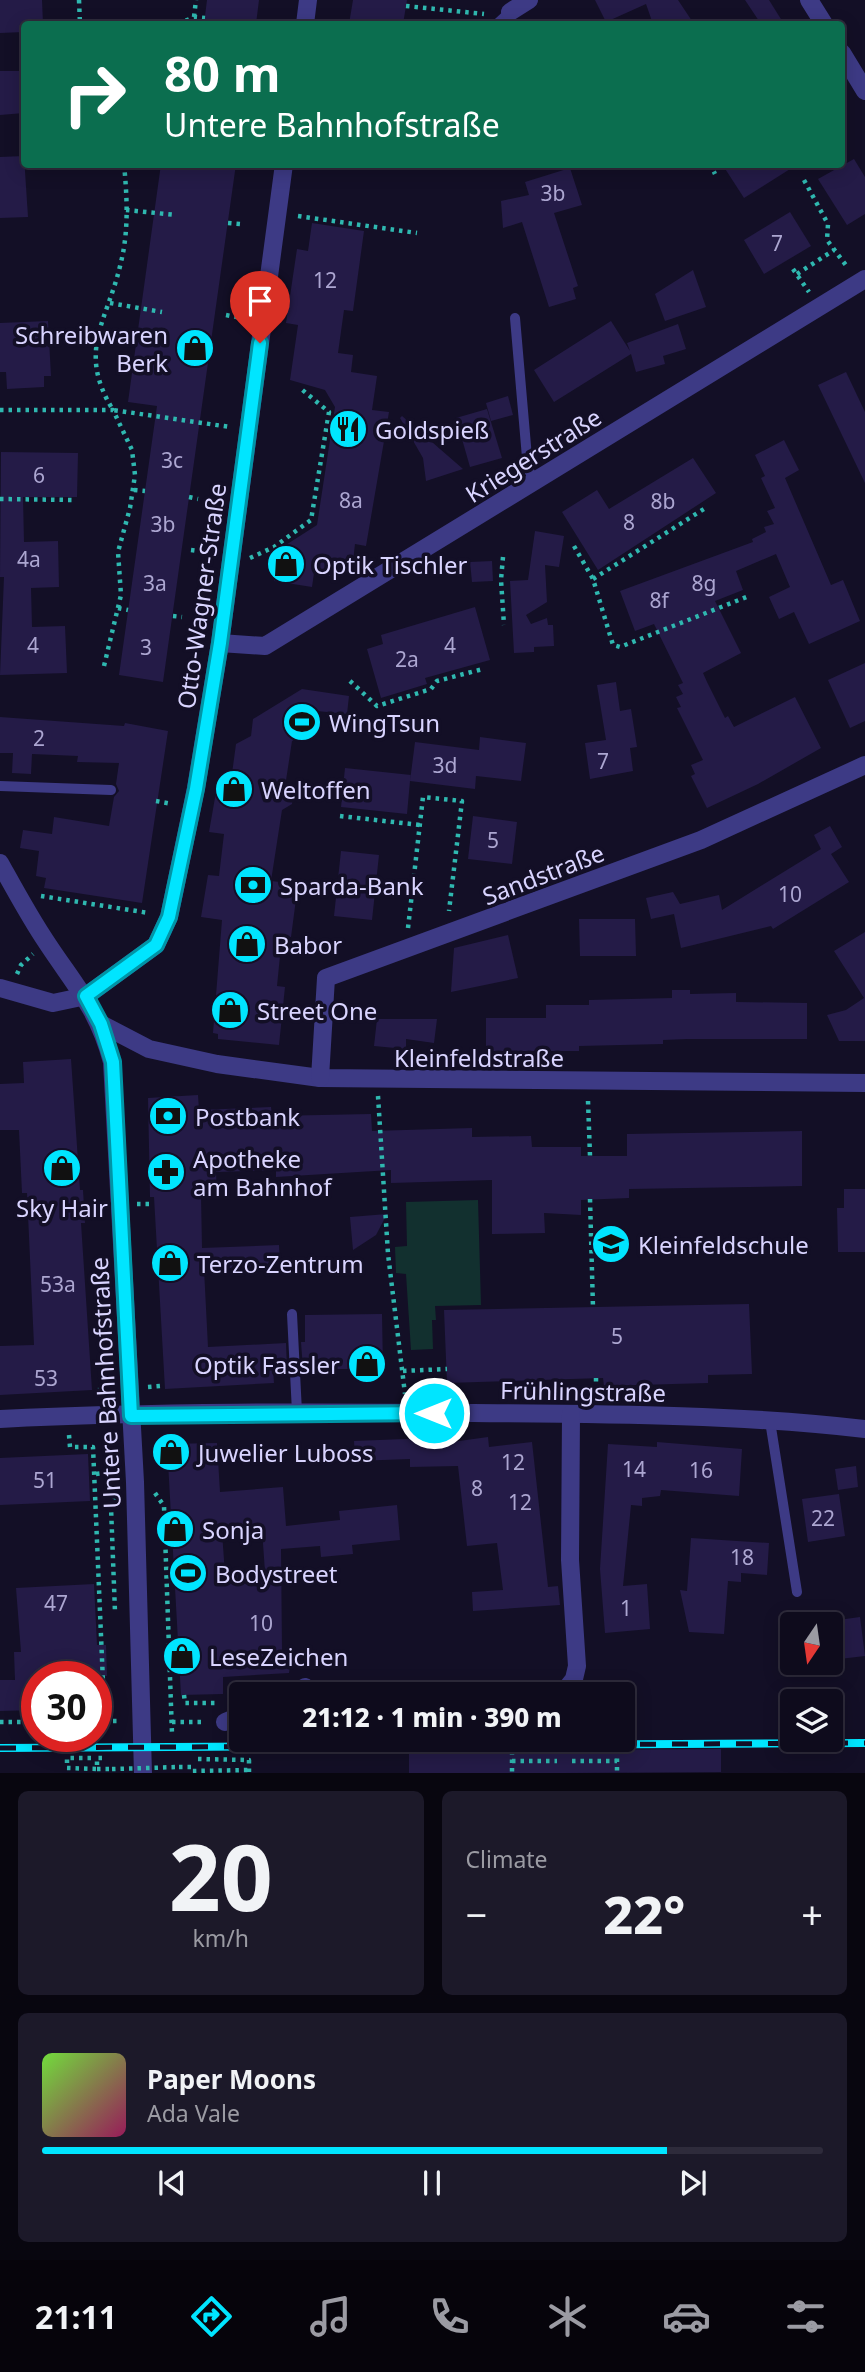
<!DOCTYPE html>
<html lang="en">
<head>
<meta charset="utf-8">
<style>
  body { margin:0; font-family:"Noto Sans",sans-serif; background:#1c1929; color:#f1f3f6; height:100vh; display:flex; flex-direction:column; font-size:26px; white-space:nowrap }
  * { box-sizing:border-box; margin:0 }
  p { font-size:23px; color:#9b9ba3 }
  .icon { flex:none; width:38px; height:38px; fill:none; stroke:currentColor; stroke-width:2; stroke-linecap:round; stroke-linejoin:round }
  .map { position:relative; height:1773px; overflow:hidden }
  .side { display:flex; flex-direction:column; gap:18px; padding:18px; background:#08060f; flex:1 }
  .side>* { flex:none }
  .guide { position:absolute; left:21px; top:21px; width:824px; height:147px; border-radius:7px; box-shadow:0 4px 18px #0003,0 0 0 2px #2e2b3b; background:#0b6e4f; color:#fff; overflow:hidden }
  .needle { width:46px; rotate:193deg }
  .fabs { position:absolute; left:780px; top:1612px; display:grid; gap:14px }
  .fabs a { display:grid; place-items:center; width:63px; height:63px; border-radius:7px; background:#0e0b1c; box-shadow:0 4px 18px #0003,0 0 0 2px #2e2b3b; font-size:35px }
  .speed { position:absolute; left:21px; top:1661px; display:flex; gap:14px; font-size:35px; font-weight:700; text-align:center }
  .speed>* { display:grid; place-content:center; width:91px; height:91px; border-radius:50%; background:#0e0b1c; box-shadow:0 4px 18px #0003,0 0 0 2px #2e2b3b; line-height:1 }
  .speed .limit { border:10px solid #d22; background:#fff; color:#111 }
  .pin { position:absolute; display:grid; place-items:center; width:60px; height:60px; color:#fff; margin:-72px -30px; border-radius:50% 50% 50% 0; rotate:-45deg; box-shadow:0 0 7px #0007 }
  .pin .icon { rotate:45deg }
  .me { position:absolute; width:77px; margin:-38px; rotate:270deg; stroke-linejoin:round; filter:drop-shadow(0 0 5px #0008) }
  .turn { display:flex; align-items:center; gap:24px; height:147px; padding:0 28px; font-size:32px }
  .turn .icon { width:91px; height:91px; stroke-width:2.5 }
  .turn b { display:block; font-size:49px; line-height:60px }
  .big { font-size:52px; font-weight:800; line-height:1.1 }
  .side .tile { flex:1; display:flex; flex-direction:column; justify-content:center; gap:10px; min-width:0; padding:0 24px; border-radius:10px; background:#1c1929 }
  .side .dial { align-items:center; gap:0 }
  .dial b { font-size:91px; line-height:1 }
  .song { display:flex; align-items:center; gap:21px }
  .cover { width:84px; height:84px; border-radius:10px; background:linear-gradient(135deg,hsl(100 70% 55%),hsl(330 70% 35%)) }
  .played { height:7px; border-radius:4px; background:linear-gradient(90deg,#00e5ff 80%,#2e2b3b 80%) }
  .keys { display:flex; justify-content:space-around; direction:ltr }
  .heat { display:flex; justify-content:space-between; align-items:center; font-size:38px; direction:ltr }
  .side .tiles { flex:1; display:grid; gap:18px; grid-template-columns:1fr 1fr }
  .tile:last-child { grid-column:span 2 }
  .trip { position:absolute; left:229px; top:1682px; width:406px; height:70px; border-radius:7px; background:#0e0b1c; box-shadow:0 4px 18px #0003,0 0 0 2px #2e2b3b; font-weight:800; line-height:70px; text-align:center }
  .tabs { display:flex; height:112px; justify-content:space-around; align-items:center; background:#06040b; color:#9b9ba3 }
  .tabs .icon { width:49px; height:49px }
  .tabs .selected { color:#00e5ff }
  .tabs b { font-size:32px; color:#f1f3f6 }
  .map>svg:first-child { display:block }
</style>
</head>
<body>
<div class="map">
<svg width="865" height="1774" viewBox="0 0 865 1774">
  <rect width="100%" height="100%" fill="#130f26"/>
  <!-- green -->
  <path fill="#12302f" d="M478,1200L481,1305L435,1306L436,1320H432L433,1349L411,1350L406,1274L396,1273L395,1247L407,1246L406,1202Z"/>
  <!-- building -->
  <g fill="#241b47" fill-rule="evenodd">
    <path d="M0,0H42L43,24H24V32L0,33Z"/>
    <path d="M207,0H259L256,24H204Z"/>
    <path d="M353,0H407L403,24H349Z"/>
    <path d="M595,0H678L694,24H653L646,4L606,22Z"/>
    <path d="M745,0H769L784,24H761Z"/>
    <path d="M0,71H24V113L0,115Z"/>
    <path d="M24,156L28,217L0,218V157Z"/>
    <path d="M854,159L865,177V214L847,225L818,179Z"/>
    <path d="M161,164H236L163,682L119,675L157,406L128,402Z"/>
    <path d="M722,164H798L744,198Z"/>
    <path d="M570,168L582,205L554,213L578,286L573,288L576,299L549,307L522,222L503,228L501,201L529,195L525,182Z"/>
    <path d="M790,212L811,246L764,274L744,240Z"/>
    <path d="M312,223L364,231L353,311L344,310L338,353L353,355L351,372L377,376L372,410L389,412L366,546L355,544L353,561L333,558L330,576L314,573L312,587L274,581L278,550L317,525L335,407L325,390L290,380L298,325L286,323L297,249L308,251Z"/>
    <path d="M693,270L706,307L665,321L655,294Z"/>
    <path d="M48,321L51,376H44V387L7,389L6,372H0V323Z"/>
    <path d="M611,321L630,351L627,343L678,324L686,349L663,356L665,364L636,372L631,354L554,402L534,370Z"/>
    <path d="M846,372L865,412V483L818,385Z"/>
    <path d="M508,396L513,415L491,421L486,403Z"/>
    <path d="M487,409L502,458L470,467L456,418Z"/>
    <path d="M402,416L463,469L426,481L423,458L400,418Z"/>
    <path d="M784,440L799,470L785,478L831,585L843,580L860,621L809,644L794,612L779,619L769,597L790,587L776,554L736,571L743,590L715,601L741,653L703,673L707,682L725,718L728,716L734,727L795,697L821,748L758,784L707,808L691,776L695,774L691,765L703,760L677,708L681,707L676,697L683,694L678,685L683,683L654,624L635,631L620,591L753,542L752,539L766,532L764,527L774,524L767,511L775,508L761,478L765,476L755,455Z"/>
    <path d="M1,452L78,453L77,497H23L24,542L58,541L59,587L31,588L32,627L65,626L67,673L0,675L4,577H0Z"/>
    <path d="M693,458L716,493L598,570L562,512L597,490L609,509Z"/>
    <path d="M535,531L564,536L559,567L545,565L547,602L526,615L531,624L547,618L548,625H553L554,646L534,647V652L514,653L510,581L528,580Z"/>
    <path d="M492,561L493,581L472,582L470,562Z"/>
    <path d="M475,607L490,660L425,678L427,684L381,698L367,649L383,644L381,635Z"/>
    <path d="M865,663V721L850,728L828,680Z"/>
    <path d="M616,682L620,711L631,709L637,747L630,748L633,771L590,779L585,743L606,740L597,685Z"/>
    <path d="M302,689L349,696L347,714L317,711L315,727L292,741L285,787L294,788L292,804L282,810L271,881L298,884L291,937L282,936L277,986L285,987L279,1045L218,1039V1034L213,1033L222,920L201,917L208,875L219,876L224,834L209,832L216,792L231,781L236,744L251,736L253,719Z"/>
    <path d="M0,717L124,726L125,723L168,731L142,903L44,888L46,878L36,876L39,851L20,848L23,830L52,834L54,817L109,826L114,797L119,791L116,784L119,763L77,762L78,756L32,754L31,774L12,773L13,753H0Z"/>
    <path d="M480,737L526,743L521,781L476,776L475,789L410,781L407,814L341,807L345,768L411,775L410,781L415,742L479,750Z"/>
    <path d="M473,816L517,822L512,864L468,859Z"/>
    <path d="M830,826L842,847L831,854L849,882L773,929L771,926L681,948L674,914L651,919L646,898L673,892L680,904L719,895L722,910L821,849L814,835Z"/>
    <path d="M341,851L379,855L372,920L334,916Z"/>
    <path d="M579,919H635L636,956H580Z"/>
    <path d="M865,932V1041H839L827,1015L846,1010L864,998L834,951Z"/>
    <path d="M508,935L518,978L451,992L454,948Z"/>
    <path d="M672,990H690V994L736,993V1002L807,1003V1039H687L663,1040V1044L579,1046V1051H486V1018H546V1005H589V1000L672,998Z"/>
    <path d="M377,1019H437L434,1043L406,1039V1049L374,1046Z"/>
    <path d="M71,1059L80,1190H83L85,1223H81L92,1390L0,1395V1346L34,1345L27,1193H22L19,1130H0V1084L24,1083L23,1062Z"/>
    <path d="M198,1095L199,1110L271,1107L272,1116L371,1114L372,1131L472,1128V1137L531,1136L532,1147H581V1156H627V1134L802,1131V1186L629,1189V1198L581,1200V1215L544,1213L545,1233L492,1234V1180L391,1183V1170L276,1177V1170L216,1172L217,1195H201L202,1248L279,1245L280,1266L204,1269L208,1347L286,1343L287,1369L273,1370L274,1383L165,1389L154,1197H150L148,1098Z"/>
    <path d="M844,1189H865V1252H838L837,1208H844Z"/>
    <path d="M387,1214L376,1235L353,1250L350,1217Z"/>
    <path d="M749,1304L752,1374L708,1375V1383L604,1386L603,1378L447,1383L444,1310Z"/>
    <path d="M382,1314L383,1369H303L301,1342H305V1315Z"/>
    <path d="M488,1437L489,1447L532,1442L548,1587L558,1586L560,1605L473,1611L472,1592L503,1590L497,1543L467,1546L458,1466L410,1467V1459L355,1461L354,1441L430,1438V1445Z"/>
    <path d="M657,1442L742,1449L739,1496L661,1490L660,1496L642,1498V1506L631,1505L623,1586L647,1584L650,1629L605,1633L600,1569L608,1444L657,1447Z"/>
    <path d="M217,1443L220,1492L283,1487L286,1526L340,1520L339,1511L397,1505L400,1540L352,1545L353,1554L321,1557L320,1546L281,1549L282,1651H292L289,1673L223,1677V1694L181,1695L167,1444ZM262,1529L265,1572L225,1574L222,1532Z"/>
    <path d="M88,1454L90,1501L0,1505V1458Z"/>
    <path d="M856,1466L858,1487L838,1490L835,1469Z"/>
    <path d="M839,1494L845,1536L808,1542L802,1499Z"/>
    <path d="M691,1538L769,1543L767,1575L741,1573V1582L728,1581L724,1634L689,1632L680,1590L687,1591Z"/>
    <path d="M94,1584L97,1645H106L107,1676H37V1710L0,1711V1680H15L14,1652H21L16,1588Z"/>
    <path d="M860,1617L865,1656L831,1660V1621Z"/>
    <path d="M721,1749V1772L409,1774V1751Z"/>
  </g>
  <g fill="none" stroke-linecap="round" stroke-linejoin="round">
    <!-- path -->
    <g stroke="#2fb8b0" stroke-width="4.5" stroke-dasharray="3.5 5" stroke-linecap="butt">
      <path d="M79,0L80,24"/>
      <path d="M406,6L484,14"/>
      <path d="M194,17L196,0"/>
      <path d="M178,24L194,17L205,18"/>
      <path d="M124,164C127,196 129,230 121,262C108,321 76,350 113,410L230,427"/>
      <path d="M710,164L715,174"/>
      <path d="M804,180L828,224L827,240L848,268"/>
      <path d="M126,210L176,215"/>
      <path d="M298,216L417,233"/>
      <path d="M228,223L240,224"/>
      <path d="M793,269L809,292"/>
      <path d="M797,274L834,250"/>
      <path d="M110,303L162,312"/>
      <path d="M226,315L246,319"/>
      <path d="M0,410H113L132,450L135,475L130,508L118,552L121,595L104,666"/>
      <path d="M134,490L145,491"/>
      <path d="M189,497L198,499"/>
      <path d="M0,499L73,500"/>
      <path d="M574,546L593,579L613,645L620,647L749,596"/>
      <path d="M191,550L214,553"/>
      <path d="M503,557L501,580L504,625"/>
      <path d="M250,558L274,547L311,520L329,412L300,388"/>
      <path d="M593,579L707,507"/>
      <path d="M118,608L128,610"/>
      <path d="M173,616L182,617"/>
      <path d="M350,681L377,706L431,689L437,681L483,669"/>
      <path d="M156,801L172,804"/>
      <path d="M340,816L420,825"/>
      <path d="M41,896L149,913"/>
      <path d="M408,928L423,797L462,801L449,911"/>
      <path d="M17,974L21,965L33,954"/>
      <path d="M378,1096L388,1254L405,1394"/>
      <path d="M588,1101L590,1156"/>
      <path d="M590,1199L593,1308"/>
      <path d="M137,1204H154"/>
      <path d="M403,1371L447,1369"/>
      <path d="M596,1378V1396"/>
      <path d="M148,1387L161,1386"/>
      <path d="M98,1390L111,1389"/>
      <path d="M69,1435L70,1447H93L104,1706H96"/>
      <path d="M164,1436L169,1444"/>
      <path d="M96,1474L113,1472"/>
      <path d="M155,1493L164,1506L172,1734"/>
      <path d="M115,1496L111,1507L115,1612"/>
      <path d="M184,1695L185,1703H218"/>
      <path d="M96,1721H120"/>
      <path d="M0,1722H37"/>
      <path d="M172,1722H206"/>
      <path d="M617,1750V1773"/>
      <path d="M512,1751V1773"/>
      <path d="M91,1758H67V1768L97,1769V1758H102"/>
      <path d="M198,1759L249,1760V1774"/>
      <path d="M512,1761H557"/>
      <path d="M572,1761H617"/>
      <path d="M179,1767H191L192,1771L249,1770"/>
      <path d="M97,1769H112"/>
    </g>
    <!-- service -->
    <g stroke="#3d3a85" stroke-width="10">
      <path d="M497,24L510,12"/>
      <path d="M515,318L528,469L535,481"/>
      <path d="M0,786L111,790"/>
      <path d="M292,1314L297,1412"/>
      <path d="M770,1421L797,1592"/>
    </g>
    <!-- minor -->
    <g stroke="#3d3a85" stroke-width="18">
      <path d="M809,0L824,24"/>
      <path d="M510,12L529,0"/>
      <path d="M842,53L865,91"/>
      <path d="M220,643L265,646L865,279"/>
      <path d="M0,988L53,1003L86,996"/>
      <path d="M101,1024L149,1049L217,1064L320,1078L865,1083"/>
      <path d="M320,1078L326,978L701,840L865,765"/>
      <path d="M0,1419C157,1411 315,1412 473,1413C603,1414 735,1414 865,1429"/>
      <path d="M305,1687L310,1694"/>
      <path d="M562,1694L574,1679L577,1666L570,1560L571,1414"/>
      <path d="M225,1722L242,1715"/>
    </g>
    <!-- tertiary -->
    <g stroke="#3d3a85" stroke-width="18">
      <path d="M305,24L308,0"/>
      <path d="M0,863C15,890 30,918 47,943C76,987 98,1009 112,1062L135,1482L143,1774"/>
      <path d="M86,996L156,945L169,917L196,788L220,643L284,164"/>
    </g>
    <defs>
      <path id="rail" d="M0,1748L865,1743"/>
    </defs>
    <!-- rail casing -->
    <use href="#rail" stroke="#00e5ff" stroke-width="8"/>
    <!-- rail -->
    <use href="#rail" stroke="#130f26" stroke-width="5" stroke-dasharray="16" stroke-linecap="butt"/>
    <!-- path-bridge -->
    <path stroke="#2fb8b0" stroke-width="4.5" stroke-dasharray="3.5 5" stroke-linecap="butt" d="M112,1769L179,1767"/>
  </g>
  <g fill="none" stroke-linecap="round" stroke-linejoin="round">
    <defs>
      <path id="route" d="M260,343L220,643L196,789L169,917L156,945L86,996L101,1024L113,1062L131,1416L434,1413"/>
    </defs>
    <!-- route casing -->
    <use href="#route" stroke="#0095a6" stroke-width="18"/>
    <!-- route -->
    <use href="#route" stroke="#00e5ff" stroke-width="12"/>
  </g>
  <!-- icons -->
  <defs>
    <symbol id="shop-disc" viewBox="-11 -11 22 22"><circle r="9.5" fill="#00e5ff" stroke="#130f26"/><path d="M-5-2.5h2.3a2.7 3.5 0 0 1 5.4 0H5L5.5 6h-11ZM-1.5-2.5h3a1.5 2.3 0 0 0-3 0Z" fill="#111"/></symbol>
    <symbol id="restaurant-disc" viewBox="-11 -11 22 22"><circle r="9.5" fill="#00e5ff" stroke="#130f26"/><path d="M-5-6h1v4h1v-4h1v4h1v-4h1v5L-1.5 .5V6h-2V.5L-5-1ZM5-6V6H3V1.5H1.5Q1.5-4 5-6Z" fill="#111"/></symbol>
    <symbol id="stadium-disc" viewBox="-11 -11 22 22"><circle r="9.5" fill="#00e5ff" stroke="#130f26"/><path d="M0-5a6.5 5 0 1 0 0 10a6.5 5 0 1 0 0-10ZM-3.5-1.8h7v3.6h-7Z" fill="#111"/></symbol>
    <symbol id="bank-disc" viewBox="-11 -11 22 22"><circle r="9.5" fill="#00e5ff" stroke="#130f26"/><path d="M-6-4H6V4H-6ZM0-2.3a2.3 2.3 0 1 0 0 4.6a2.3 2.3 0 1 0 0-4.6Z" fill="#111"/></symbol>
    <symbol id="pharmacy-disc" viewBox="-11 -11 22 22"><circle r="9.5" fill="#00e5ff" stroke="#130f26"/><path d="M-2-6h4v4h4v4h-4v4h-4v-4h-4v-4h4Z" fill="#111"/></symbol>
    <symbol id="school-disc" viewBox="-11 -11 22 22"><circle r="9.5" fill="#00e5ff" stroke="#130f26"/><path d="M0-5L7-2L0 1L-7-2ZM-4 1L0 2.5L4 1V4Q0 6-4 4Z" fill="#111"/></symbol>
  </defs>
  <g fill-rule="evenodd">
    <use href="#shop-disc" x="173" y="326" width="44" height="44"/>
    <use href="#restaurant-disc" x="326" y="407" width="44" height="44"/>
    <use href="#shop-disc" x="264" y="542" width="44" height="44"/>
    <use href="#stadium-disc" x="280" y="700" width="44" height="44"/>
    <use href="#shop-disc" x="212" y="767" width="44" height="44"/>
    <use href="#bank-disc" x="231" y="863" width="44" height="44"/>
    <use href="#shop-disc" x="225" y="922" width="44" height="44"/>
    <use href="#shop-disc" x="208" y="988" width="44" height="44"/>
    <use href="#bank-disc" x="146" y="1094" width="44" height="44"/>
    <use href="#shop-disc" x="40" y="1146" width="44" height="44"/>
    <use href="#pharmacy-disc" x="144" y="1150" width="44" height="44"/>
    <use href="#school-disc" x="589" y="1222" width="44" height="44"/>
    <use href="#shop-disc" x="148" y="1241" width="44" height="44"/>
    <use href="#shop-disc" x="345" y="1342" width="44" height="44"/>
    <use href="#shop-disc" x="149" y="1430" width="44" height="44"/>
    <use href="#shop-disc" x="153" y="1507" width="44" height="44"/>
    <use href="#stadium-disc" x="166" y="1551" width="44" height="44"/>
    <use href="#shop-disc" x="160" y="1634" width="44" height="44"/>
  </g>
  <g text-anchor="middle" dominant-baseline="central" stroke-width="7" stroke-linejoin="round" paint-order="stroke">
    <!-- number labels -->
    <g font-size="21" fill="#aca6d1">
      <text x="553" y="193">3b</text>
      <text x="777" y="243">7</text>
      <text x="325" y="280">12</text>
      <text x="172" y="460">3c</text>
      <text x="39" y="475">6</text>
      <text x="351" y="500">8a</text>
      <text x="663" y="501">8b</text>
      <text x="629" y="522">8</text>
      <text x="163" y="524">3b</text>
      <text x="29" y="559">4a</text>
      <text x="155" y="583">3a</text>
      <text x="704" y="583">8g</text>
      <text x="659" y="600">8f</text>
      <text x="33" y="645">4</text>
      <text x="450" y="645">4</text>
      <text x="146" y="647">3</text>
      <text x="407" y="659">2a</text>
      <text x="39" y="738">2</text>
      <text x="603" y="761">7</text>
      <text x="445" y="765">3d</text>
      <text x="493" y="840">5</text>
      <text x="790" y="894">10</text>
      <text x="58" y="1284">53a</text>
      <text x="617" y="1336">5</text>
      <text x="46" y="1378">53</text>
      <text x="513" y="1462">12</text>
      <text x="634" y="1469">14</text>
      <text x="701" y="1470">16</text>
      <text x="45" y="1480">51</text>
      <text x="477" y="1488">8</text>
      <text x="520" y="1502">12</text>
      <text x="823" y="1518">22</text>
      <text x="742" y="1557">18</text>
      <text x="56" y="1603">47</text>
      <text x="626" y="1608">1</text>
      <text x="261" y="1623">10</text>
    </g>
    <!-- poi labels -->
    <g font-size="24" fill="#d9d4ff" stroke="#130f26" text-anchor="start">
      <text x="168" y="334" text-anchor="end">Schreibwaren<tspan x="168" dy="28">Berk</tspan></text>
      <text x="375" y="429">Goldspieß</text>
      <text x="313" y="564">Optik Tischler</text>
      <text x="329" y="722">WingTsun</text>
      <text x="261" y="789">Weltoffen</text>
      <text x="280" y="885">Sparda-Bank</text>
      <text x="274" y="944">Babor</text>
      <text x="257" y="1010">Street One</text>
      <text x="195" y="1116">Postbank</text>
      <text x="193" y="1158">Apotheke<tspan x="193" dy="28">am Bahnhof</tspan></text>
      <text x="62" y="1207" text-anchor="middle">Sky Hair</text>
      <text x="638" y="1244">Kleinfeldschule</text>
      <text x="197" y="1263">Terzo-Zentrum</text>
      <text x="340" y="1364" text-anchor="end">Optik Fassler</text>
      <text x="198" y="1452">Juwelier Luboss</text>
      <text x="202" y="1529">Sonja</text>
      <text x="215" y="1573">Bodystreet</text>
      <text x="209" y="1656">LeseZeichen</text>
    </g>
    <!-- street labels -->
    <g font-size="24" fill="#d9d4ff" stroke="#130f26">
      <text transform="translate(533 455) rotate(-32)">Kriegerstraße</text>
      <text transform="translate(201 596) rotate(-82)">Otto-Wagner-Straße</text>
      <text transform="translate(543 874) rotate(-21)">Sandstraße</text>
      <text x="479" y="1057">Kleinfeldstraße</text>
      <text transform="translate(105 1383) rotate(-93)">Untere Bahnhofstraße</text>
      <text transform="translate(583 1391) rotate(1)">Frühlingstraße</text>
    </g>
  </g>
</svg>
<div class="fabs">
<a><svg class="needle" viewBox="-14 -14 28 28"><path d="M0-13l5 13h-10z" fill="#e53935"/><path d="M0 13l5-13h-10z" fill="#9b9ba3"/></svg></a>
<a><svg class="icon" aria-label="layers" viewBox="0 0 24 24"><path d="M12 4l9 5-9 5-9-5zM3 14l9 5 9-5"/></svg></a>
</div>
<div class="speed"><div class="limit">30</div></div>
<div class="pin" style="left:260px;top:343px;background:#d93025"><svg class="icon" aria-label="arrive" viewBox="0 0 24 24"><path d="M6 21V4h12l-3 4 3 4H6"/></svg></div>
<svg class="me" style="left:434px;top:1413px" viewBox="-20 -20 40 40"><circle r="17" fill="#00e5ff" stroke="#fff" stroke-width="3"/><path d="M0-11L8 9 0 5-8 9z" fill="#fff"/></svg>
<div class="trip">21:12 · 1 min · 390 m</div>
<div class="guide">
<div class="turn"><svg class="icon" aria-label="right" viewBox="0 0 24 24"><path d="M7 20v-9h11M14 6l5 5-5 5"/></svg><div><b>80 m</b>Untere Bahnhofstraße</div></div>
</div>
</div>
<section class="side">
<div class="tiles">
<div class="tile dial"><b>20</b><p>km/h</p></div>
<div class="tile"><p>Climate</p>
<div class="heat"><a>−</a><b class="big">22°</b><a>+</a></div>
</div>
<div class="tile">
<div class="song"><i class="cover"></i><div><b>Paper Moons</b><p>Ada Vale</p></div></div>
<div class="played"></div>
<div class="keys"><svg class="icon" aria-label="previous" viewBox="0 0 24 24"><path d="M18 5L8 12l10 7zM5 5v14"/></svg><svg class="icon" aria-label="pause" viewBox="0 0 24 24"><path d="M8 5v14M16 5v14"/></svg><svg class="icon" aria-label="next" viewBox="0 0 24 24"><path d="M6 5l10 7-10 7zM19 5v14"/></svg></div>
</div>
</div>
</section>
<nav class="tabs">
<b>21:11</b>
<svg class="icon selected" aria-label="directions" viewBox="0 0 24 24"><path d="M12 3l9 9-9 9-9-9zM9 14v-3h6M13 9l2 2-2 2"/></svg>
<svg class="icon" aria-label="music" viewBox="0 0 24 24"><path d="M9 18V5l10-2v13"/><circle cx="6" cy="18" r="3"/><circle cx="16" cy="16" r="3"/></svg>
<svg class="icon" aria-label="phone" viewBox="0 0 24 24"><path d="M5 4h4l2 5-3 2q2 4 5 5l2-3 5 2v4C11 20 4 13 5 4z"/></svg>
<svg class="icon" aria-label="climate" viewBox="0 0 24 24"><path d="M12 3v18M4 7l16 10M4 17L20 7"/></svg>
<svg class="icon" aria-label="car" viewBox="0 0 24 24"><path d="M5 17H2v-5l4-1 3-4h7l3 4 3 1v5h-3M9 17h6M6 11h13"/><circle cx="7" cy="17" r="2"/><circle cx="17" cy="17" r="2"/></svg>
<svg class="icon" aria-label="filters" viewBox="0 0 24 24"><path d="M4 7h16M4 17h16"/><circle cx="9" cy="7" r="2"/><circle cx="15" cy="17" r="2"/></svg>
</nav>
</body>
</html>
